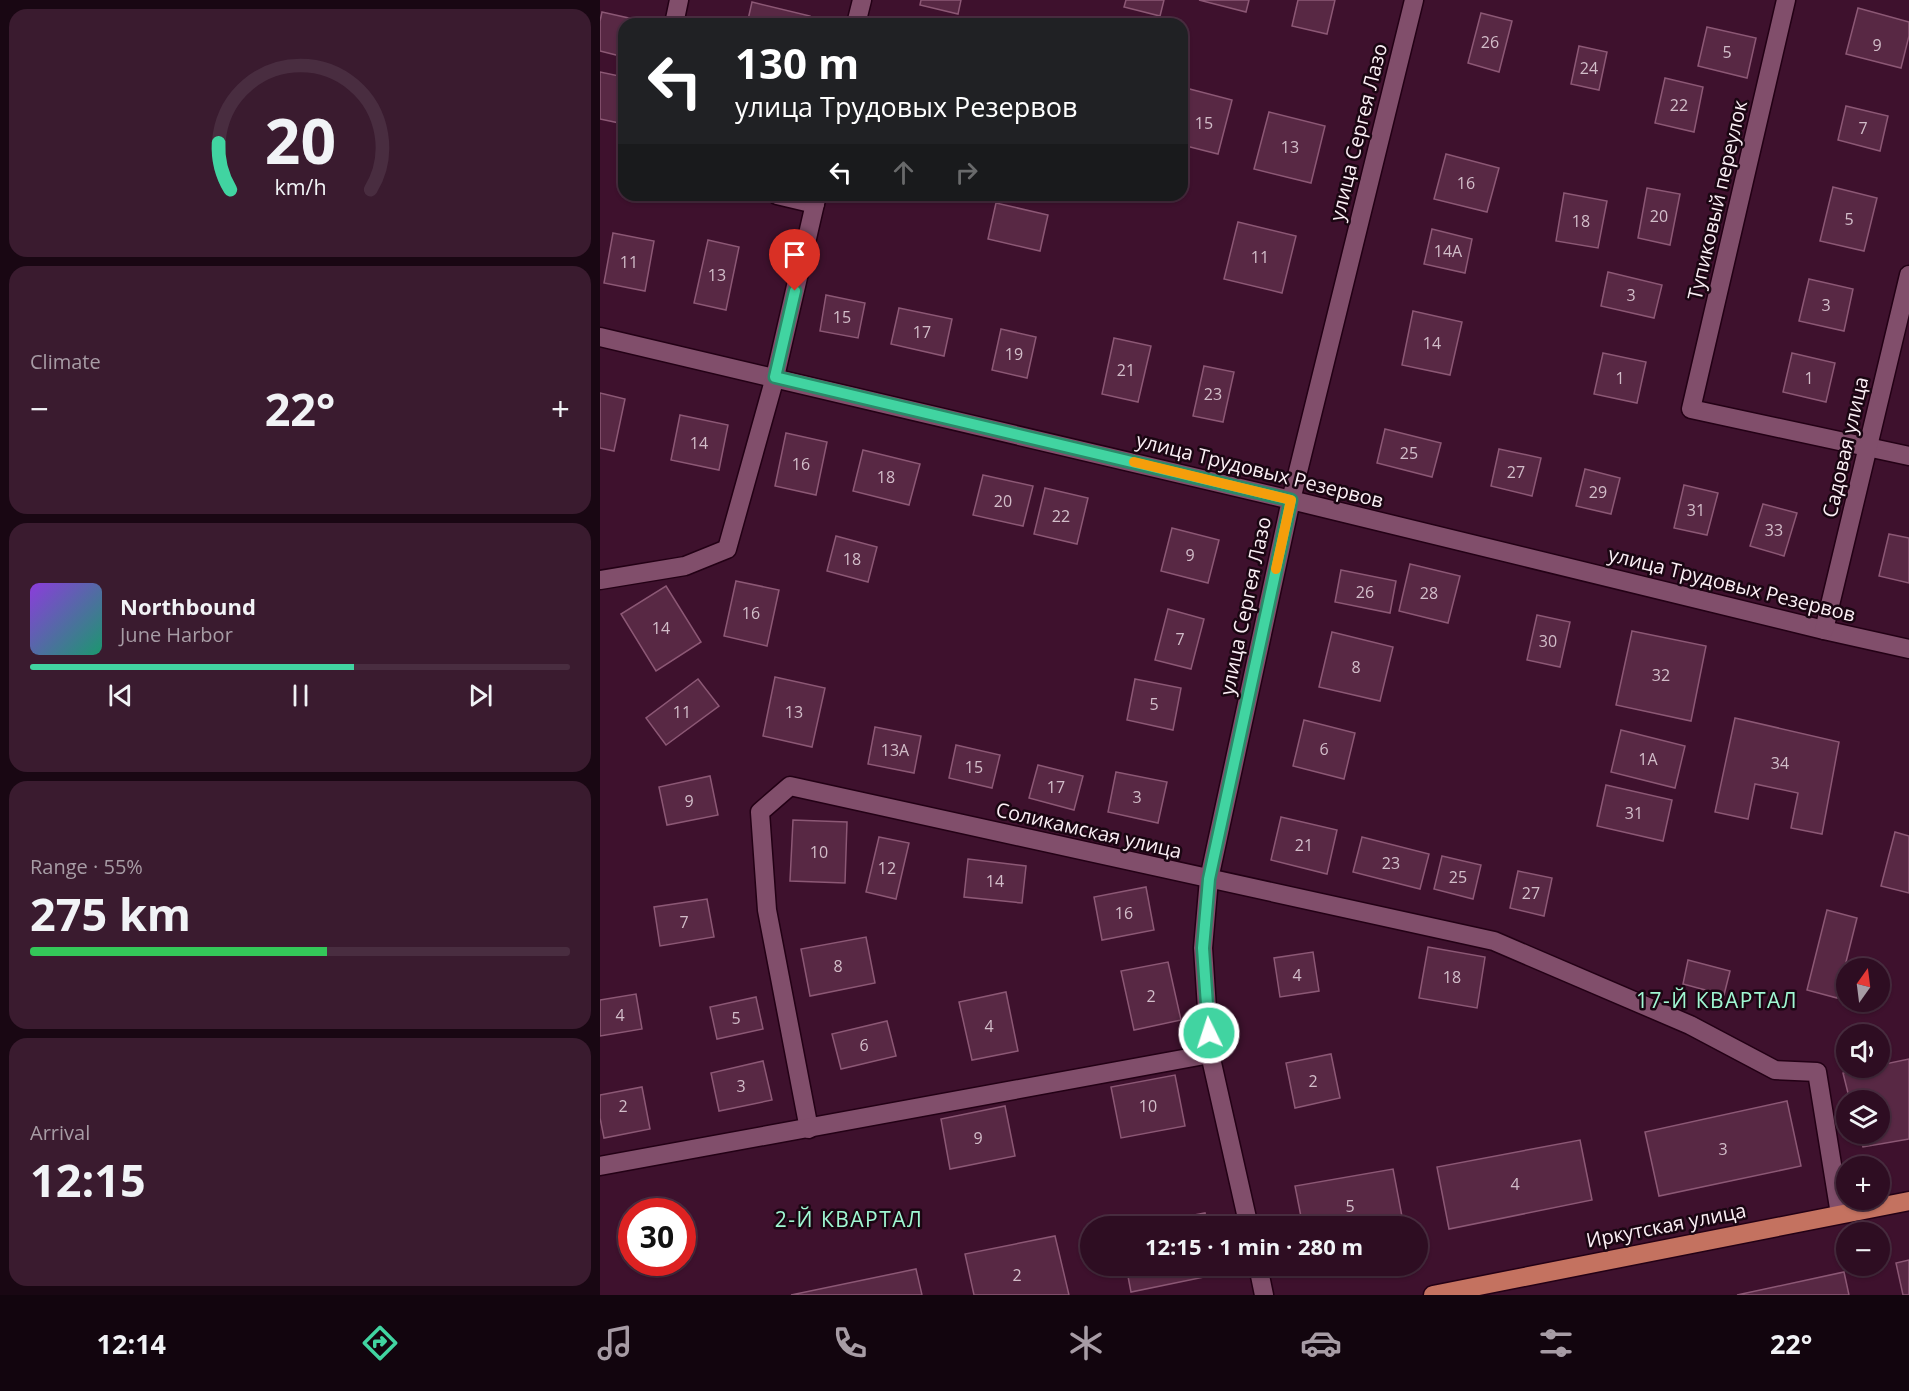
<!DOCTYPE html>
<html lang="en">
<head>
<meta charset="utf-8">
<style>
  body { margin:0; font-family:"Open Sans",sans-serif; background:#3a1b2f; color:#f1f3f6; height:100vh; display:flex; flex-direction:column; font-size:22px; white-space:nowrap }
  * { box-sizing:border-box; margin:0 }
  p { font-size:20px; color:#a79ca5 }
  .icon { flex:none; width:33px; height:33px; fill:none; stroke:currentColor; stroke-width:2; stroke-linecap:round; stroke-linejoin:round }
  .map { position:relative; flex:1; overflow:hidden }
  .panel { display:flex; flex-direction:column; gap:9px; padding:9px; background:#190713; width:600px }
  .panel>* { flex:none }
  .banner { position:absolute; left:18px; top:18px; width:570px; height:183px; border-radius:18px; box-shadow:0 2px 4px #0004,0 0 0 2px #492d40; background:#202124; color:#fff; overflow:hidden }
  .needle { width:39px; rotate:14deg }
  .fabs { position:absolute; left:1236px; top:958px; display:grid; gap:12px }
  .fabs a { display:grid; place-items:center; width:54px; height:54px; border-radius:50%; background:#2e0d22; box-shadow:0 2px 4px #0004,0 0 0 2px #492d40; font-size:30px }
  .speed { position:absolute; left:18px; top:1198px; display:flex; gap:12px; font-size:30px; font-weight:700; text-align:center }
  .speed>* { display:grid; place-content:center; width:78px; height:78px; border-radius:50%; background:#2e0d22; box-shadow:0 2px 4px #0004,0 0 0 2px #492d40; line-height:1 }
  .speed .limit { border:9px solid #d22; background:#fff; color:#111 }
  .pin { position:absolute; display:grid; place-items:center; width:51px; height:51px; color:#fff; margin:-62px -26px; border-radius:50% 50% 50% 0; rotate:-45deg; box-shadow:0 0 6px #0007 }
  .pin .icon { rotate:45deg }
  .me { position:absolute; width:66px; margin:-33px; rotate:356deg; stroke-linejoin:round; filter:drop-shadow(0 0 4px #0008) }
  .turn { display:flex; align-items:center; gap:21px; height:126px; padding:0 18px; font-size:27px }
  .turn .icon { width:78px; height:78px; stroke-width:2.5 }
  .turn b { display:block; font-size:42px; line-height:51px }
  .lanes { display:flex; align-items:center; height:57px; padding:0 18px; background:#0003; justify-content:center; gap:30px; direction:ltr }
  .lanes .off { opacity:.35 }
  .big { font-size:45px; font-weight:700; line-height:1.1 }
  .panel .card { flex:1; display:flex; flex-direction:column; justify-content:center; gap:9px; min-width:0; padding:0 21px; border-radius:18px; background:#3a1b2f }
  .panel .dial { align-items:center; gap:0 }
  .dial svg { height:156px; overflow:visible; fill:none; stroke:#492d40; stroke-width:7; stroke-linecap:round; text-anchor:middle }
  .dial text { fill:#f1f3f6; stroke:none }
  .song { display:flex; align-items:center; gap:18px }
  .cover { width:72px; height:72px; border-radius:9px; background:linear-gradient(135deg,hsl(270 70% 55%),hsl(160 70% 35%)) }
  .played { height:6px; border-radius:3px; background:linear-gradient(90deg,#41d4a1 60%,#492d40 60%) }
  .keys { display:flex; justify-content:space-around; direction:ltr }
  .heat { display:flex; justify-content:space-between; align-items:center; font-size:33px; direction:ltr }
  .charge { height:9px; border-radius:4px; background:linear-gradient(90deg,#34c759 55%,#492d40 0) }
  .trip { position:absolute; left:480px; top:1216px; width:348px; height:60px; border-radius:30px; background:#2e0d22; box-shadow:0 2px 4px #0004,0 0 0 2px #492d40; font-weight:700; line-height:60px; text-align:center }
  .tabs { display:flex; height:96px; justify-content:space-around; align-items:center; background:#12050e; color:#a79ca5 }
  .tabs .icon { width:42px; height:42px }
  .tabs .on { color:#41d4a1 }
  .tabs b { font-size:27px; color:#f1f3f6 }
  main { display:flex; flex:1; min-height:0 }
  .map>svg:first-child { display:block }
</style>
</head>
<body>
<main>
<section class="panel">
<div class="card dial"><svg viewBox="0 0 100 80">
<path d="M14 69A42 42 0 1 1 86 69"/>
<path d="M14 69A42 42 0 0 1 8 45" stroke="#41d4a1"/>
<text x="50" y="56" font-size="32" font-weight="700">20</text>
<text x="50" y="72" font-size="11">km/h</text>
</svg></div>
<div class="card"><p>Climate</p>
<div class="heat"><a>−</a><b class="big">22°</b><a>+</a></div>
</div>
<div class="card">
<div class="song"><i class="cover"></i><div><b>Northbound</b><p>June Harbor</p></div></div>
<div class="played"></div>
<div class="keys"><svg class="icon" aria-label="previous" viewBox="0 0 24 24"><path d="M18 5L8 12l10 7zM5 5v14"/></svg><svg class="icon" aria-label="pause" viewBox="0 0 24 24"><path d="M8 5v14M16 5v14"/></svg><svg class="icon" aria-label="next" viewBox="0 0 24 24"><path d="M6 5l10 7-10 7zM19 5v14"/></svg></div>
</div>
<div class="card"><p>Range · 55%</p><b class="big">275 km</b><div class="charge"></div></div>
<div class="card"><p>Arrival</p><b class="big">12:15</b></div>
</section>
<div class="map">
<svg width="1309" height="1295" viewBox="0 0 1309 1295">
  <rect width="100%" height="100%" fill="#3e112d"/>
  <!-- building -->
  <g fill="#582844" stroke="#8c5875" stroke-width="1.5">
    <path d="M321,0H361L358,14L320,5Z"/>
    <path d="M526,0H564L560,16L524,7Z"/>
    <path d="M599,0H649L646,12Z"/>
    <path d="M698,0H735L727,34L692,26Z"/>
    <path d="M152,2L210,16L209,24H147Z"/>
    <path d="M1258,8L1309,22V36L1301,68L1246,54Z"/>
    <path d="M2,12L51,23L50,24H24V57L0,51V21Z"/>
    <path d="M881,13L912,21L899,72L868,63Z"/>
    <path d="M1107,27L1156,38L1147,78L1098,66Z"/>
    <path d="M979,46L1007,52L999,90L971,84Z"/>
    <path d="M0,72L24,77V124L0,119Z"/>
    <path d="M1065,78L1103,87L1094,132L1055,123Z"/>
    <path d="M582,87L632,100L618,154L582,145Z"/>
    <path d="M1246,106L1288,116L1280,151L1238,140Z"/>
    <path d="M669,112L725,126L711,183L654,169Z"/>
    <path d="M846,154L899,168L887,212L834,199Z"/>
    <path d="M1233,187L1277,198L1264,251L1220,241Z"/>
    <path d="M1047,188L1080,194L1070,245L1038,238Z"/>
    <path d="M964,193L1007,201L998,248L956,241Z"/>
    <path d="M396,203L448,215L440,251L388,239Z"/>
    <path d="M638,222L696,236L682,293L624,279Z"/>
    <path d="M832,229L872,239L865,273L824,264Z"/>
    <path d="M13,233L54,241L45,291L4,283Z"/>
    <path d="M108,240L139,247L126,310L94,303Z"/>
    <path d="M1008,272L1062,285L1054,318L1001,306Z"/>
    <path d="M1209,279L1253,289L1244,331L1199,321Z"/>
    <path d="M226,295L265,303L258,338L220,331Z"/>
    <path d="M299,308L352,319L344,356L291,344Z"/>
    <path d="M813,311L862,322L850,375L802,365Z"/>
    <path d="M401,329L436,337L427,378L392,370Z"/>
    <path d="M514,338L551,346L538,402L502,394Z"/>
    <path d="M1003,353L1046,362L1037,403L994,394Z"/>
    <path d="M1192,353L1235,363L1226,402L1183,392Z"/>
    <path d="M604,366L634,372L623,422L593,416Z"/>
    <path d="M0,393L25,399L14,451L0,448Z"/>
    <path d="M80,415L128,425L119,470L71,460Z"/>
    <path d="M785,429L841,443L832,477L777,463Z"/>
    <path d="M186,433L227,442L216,495L175,486Z"/>
    <path d="M899,449L941,458L932,496L891,486Z"/>
    <path d="M263,450L320,464L309,505L253,491Z"/>
    <path d="M985,469L1020,478L1011,514L976,506Z"/>
    <path d="M383,475L433,486L423,526L373,515Z"/>
    <path d="M1084,485L1118,493L1107,535L1074,528Z"/>
    <path d="M445,488L488,498L477,544L434,534Z"/>
    <path d="M1163,504L1197,513L1184,556L1150,546Z"/>
    <path d="M572,528L619,540L608,583L561,571Z"/>
    <path d="M1289,534L1309,538V583L1279,576Z"/>
    <path d="M236,536L277,547L268,582L227,571Z"/>
    <path d="M810,564L860,576L848,623L799,611Z"/>
    <path d="M741,570L796,581L790,613L735,602Z"/>
    <path d="M136,581L179,590L167,646L124,636Z"/>
    <path d="M66,586L101,642L56,671L21,614Z"/>
    <path d="M568,609L604,619L591,669L555,660Z"/>
    <path d="M937,615L970,622L960,667L927,660Z"/>
    <path d="M1032,631L1106,646L1091,721L1016,705Z"/>
    <path d="M732,632L793,647L780,701L719,687Z"/>
    <path d="M175,677L225,688L212,747L163,736Z"/>
    <path d="M98,679L119,706L66,745L46,718Z"/>
    <path d="M535,679L581,688L573,730L527,720Z"/>
    <path d="M1135,718L1239,742L1222,834L1191,828L1198,793L1155,784L1148,819L1115,812Z"/>
    <path d="M704,720L755,733L744,779L693,766Z"/>
    <path d="M275,727L321,736L314,773L268,764Z"/>
    <path d="M1021,730L1085,746L1075,788L1011,772Z"/>
    <path d="M356,745L400,755L392,788L349,778Z"/>
    <path d="M438,765L483,776L474,810L429,798Z"/>
    <path d="M516,772L567,782L558,823L508,812Z"/>
    <path d="M110,776L118,815L67,825L59,787Z"/>
    <path d="M1006,785L1072,800L1063,841L997,826Z"/>
    <path d="M681,817L737,830L727,874L671,860Z"/>
    <path d="M193,820L247,822L245,883L190,881Z"/>
    <path d="M1295,832L1309,836V893L1281,886Z"/>
    <path d="M279,837L309,843L296,899L266,892Z"/>
    <path d="M762,837L829,854L820,889L753,872Z"/>
    <path d="M842,856L881,865L873,899L834,889Z"/>
    <path d="M368,859L426,866L422,903L364,897Z"/>
    <path d="M918,871L952,878L944,916L910,908Z"/>
    <path d="M546,887L554,930L502,940L494,897Z"/>
    <path d="M107,899L114,937L60,946L54,907Z"/>
    <path d="M1227,910L1257,918L1237,998L1207,990Z"/>
    <path d="M266,937L275,983L210,996L201,949Z"/>
    <path d="M828,947L885,957L877,1008L819,998Z"/>
    <path d="M713,952L719,991L680,997L674,958Z"/>
    <path d="M1088,960L1130,971L1124,995L1083,984Z"/>
    <path d="M568,962L581,1020L534,1030L521,971Z"/>
    <path d="M406,992L418,1051L372,1060L359,1002Z"/>
    <path d="M36,994L42,1029L0,1036V1000Z"/>
    <path d="M156,997L163,1029L117,1039L110,1007Z"/>
    <path d="M287,1021L296,1056L241,1069L232,1034Z"/>
    <path d="M731,1054L740,1098L695,1108L686,1063Z"/>
    <path d="M1309,1059V1139L1263,1147L1259,1134H1280V1101H1250L1243,1073L1267,1068H1280V1065Z"/>
    <path d="M163,1061L172,1100L119,1111L111,1073Z"/>
    <path d="M575,1075L585,1126L521,1138L511,1087Z"/>
    <path d="M42,1087L50,1129L4,1138L0,1118V1095Z"/>
    <path d="M1187,1101L1201,1166L1059,1196L1045,1132Z"/>
    <path d="M405,1106L415,1156L350,1169L341,1119Z"/>
    <path d="M980,1140L992,1200L849,1229L837,1167Z"/>
    <path d="M793,1169L804,1227H703L695,1186Z"/>
    <path d="M605,1213L608,1227H533Z"/>
    <path d="M455,1236L469,1295H374L365,1254Z"/>
    <path d="M1309,1260V1295H1303L1296,1263Z"/>
    <path d="M526,1266H617L619,1274L531,1292Z"/>
    <path d="M316,1269L322,1295H191Z"/>
    <path d="M1244,1272L1249,1295H1137Z"/>
  </g>
  <g fill="none" stroke-linecap="round" stroke-linejoin="round">
    <defs>
      <g id="street">
        <path d="M1186,0L1091,409L1309,456"/>
        <path d="M74,24L79,0"/>
        <path d="M256,24L262,0"/>
        <path d="M177,195L215,204"/>
        <path d="M0,337L691,500L1224,630L1309,649"/>
        <path d="M0,580L85,566L127,549L175,377L217,195"/>
        <path d="M1224,630L1309,275"/>
        <path d="M209,1129L167,910L160,812L190,786L894,941L1090,1025L1175,1070L1217,1072L1240,1214"/>
        <path d="M0,1166L610,1054"/>
        <path d="M649,1227L610,1054L603,948L609,879L691,500L814,0"/>
        <path d="M658,1266L664,1295"/>
      </g>
      <path id="primary" d="M833,1295L1309,1201"/>
    </defs>
    <!-- street casing -->
    <use href="#street" stroke="#230015" stroke-width="21"/>
    <!-- primary casing -->
    <use href="#primary" stroke="#230015" stroke-width="21"/>
    <!-- street -->
    <use href="#street" stroke="#814e6b" stroke-width="18"/>
    <!-- primary -->
    <use href="#primary" stroke="#c47260" stroke-width="18"/>
  </g>
  <g fill="none" stroke-linecap="round" stroke-linejoin="round">
    <defs>
      <path id="route" d="M195,291L175,377L691,500L609,879L603,948L609,1033"/>
    </defs>
    <!-- route casing -->
    <use href="#route" stroke="#2a8a69" stroke-width="15"/>
    <!-- route -->
    <use href="#route" stroke="#41d4a1" stroke-width="10"/>
    <!-- slow -->
    <path stroke="#f59e0b" stroke-width="10" d="M534,462L691,500L676,569"/>
  </g>
  <g text-anchor="middle" dominant-baseline="central" stroke-width="5" stroke-linejoin="round" paint-order="stroke">
    <!-- number labels -->
    <g font-size="16" fill="#d2bdc9">
      <text x="890" y="42">26</text>
      <text x="1277" y="45">9</text>
      <text x="1127" y="52">5</text>
      <text x="989" y="68">24</text>
      <text x="1079" y="105">22</text>
      <text x="604" y="123">15</text>
      <text x="1263" y="128">7</text>
      <text x="690" y="147">13</text>
      <text x="866" y="183">16</text>
      <text x="1059" y="216">20</text>
      <text x="1249" y="219">5</text>
      <text x="981" y="221">18</text>
      <text x="848" y="251">14А</text>
      <text x="660" y="257">11</text>
      <text x="29" y="262">11</text>
      <text x="117" y="275">13</text>
      <text x="1031" y="295">3</text>
      <text x="1226" y="305">3</text>
      <text x="242" y="317">15</text>
      <text x="322" y="332">17</text>
      <text x="832" y="343">14</text>
      <text x="414" y="354">19</text>
      <text x="526" y="370">21</text>
      <text x="1020" y="378">1</text>
      <text x="1209" y="378">1</text>
      <text x="613" y="394">23</text>
      <text x="99" y="443">14</text>
      <text x="809" y="453">25</text>
      <text x="201" y="464">16</text>
      <text x="916" y="472">27</text>
      <text x="286" y="477">18</text>
      <text x="998" y="492">29</text>
      <text x="403" y="501">20</text>
      <text x="1096" y="510">31</text>
      <text x="461" y="516">22</text>
      <text x="1174" y="530">33</text>
      <text x="590" y="555">9</text>
      <text x="252" y="559">18</text>
      <text x="765" y="592">26</text>
      <text x="829" y="593">28</text>
      <text x="151" y="613">16</text>
      <text x="61" y="628">14</text>
      <text x="580" y="639">7</text>
      <text x="948" y="641">30</text>
      <text x="756" y="667">8</text>
      <text x="1061" y="675">32</text>
      <text x="554" y="704">5</text>
      <text x="82" y="712">11</text>
      <text x="194" y="712">13</text>
      <text x="724" y="749">6</text>
      <text x="295" y="750">13А</text>
      <text x="1048" y="759">1А</text>
      <text x="1180" y="763">34</text>
      <text x="374" y="767">15</text>
      <text x="456" y="787">17</text>
      <text x="537" y="797">3</text>
      <text x="89" y="801">9</text>
      <text x="1034" y="813">31</text>
      <text x="704" y="845">21</text>
      <text x="219" y="852">10</text>
      <text x="791" y="863">23</text>
      <text x="287" y="868">12</text>
      <text x="858" y="877">25</text>
      <text x="395" y="881">14</text>
      <text x="931" y="893">27</text>
      <text x="524" y="913">16</text>
      <text x="84" y="922">7</text>
      <text x="238" y="966">8</text>
      <text x="697" y="975">4</text>
      <text x="852" y="977">18</text>
      <text x="551" y="996">2</text>
      <text x="20" y="1015">4</text>
      <text x="136" y="1018">5</text>
      <text x="389" y="1026">4</text>
      <text x="264" y="1045">6</text>
      <text x="713" y="1081">2</text>
      <text x="141" y="1086">3</text>
      <text x="23" y="1106">2</text>
      <text x="548" y="1106">10</text>
      <text x="378" y="1138">9</text>
      <text x="1123" y="1149">3</text>
      <text x="915" y="1184">4</text>
      <text x="750" y="1206">5</text>
      <text x="417" y="1275">2</text>
    </g>
    <!-- street labels -->
    <g font-size="20" fill="#fbeff5" stroke="#1a0612">
      <text transform="translate(758 132) rotate(-76)">улица Сергея Лазо</text>
      <text transform="translate(1117 200) rotate(-77)">Тупиковый переулок</text>
      <text transform="translate(1245 447) rotate(-77)">Садовая улица</text>
      <text transform="translate(660 470) rotate(14)">улица Трудовых Резервов</text>
      <text transform="translate(1132 584) rotate(14)">улица Трудовых Резервов</text>
      <text transform="translate(645 606) rotate(-78)">улица Сергея Лазо</text>
      <text transform="translate(489 830) rotate(13)">Соликамская улица</text>
      <text transform="translate(1066 1225) rotate(-11)">Иркутская улица</text>
    </g>
    <!-- neighbourhood labels -->
    <g font-size="21" letter-spacing="1.5" fill="#a0f8d3" stroke="#1a0612">
      <text x="1117" y="1000">17-Й КВАРТАЛ</text>
      <text x="249" y="1219">2-Й КВАРТАЛ</text>
    </g>
  </g>
</svg>
<div class="fabs">
<a><svg class="needle" viewBox="-14 -14 28 28"><path d="M0-13l5 13h-10z" fill="#e53935"/><path d="M0 13l5-13h-10z" fill="#a79ca5"/></svg></a>
<a><svg class="icon" aria-label="sound" viewBox="0 0 24 24"><path d="M4 9h4l5-4v14l-5-4H4zM17 9q2 3 0 6"/></svg></a>
<a><svg class="icon" aria-label="layers" viewBox="0 0 24 24"><path d="M12 4l9 5-9 5-9-5zM3 14l9 5 9-5"/></svg></a>
<a>+</a>
<a>−</a>
</div>
<div class="speed"><div class="limit">30</div></div>
<div class="pin" style="left:195px;top:291px;background:#d93025"><svg class="icon" aria-label="arrive" viewBox="0 0 24 24"><path d="M6 21V4h12l-3 4 3 4H6"/></svg></div>
<svg class="me" style="left:609px;top:1033px" viewBox="-20 -20 40 40"><circle r="17" fill="#41d4a1" stroke="#fff" stroke-width="3"/><path d="M0-11L8 9 0 5-8 9z" fill="#fff"/></svg>
<div class="trip">12:15 · 1 min · 280 m</div>
<div class="banner">
<div class="turn"><svg class="icon" aria-label="left" viewBox="0 0 24 24"><path d="M17 20v-9H6M10 6l-5 5 5 5"/></svg><div><b>130 m</b>улица Трудовых Резервов</div></div>
<div class="lanes"><svg class="icon" aria-label="left" viewBox="0 0 24 24"><path d="M17 20v-9H6M10 6l-5 5 5 5"/></svg><svg class="icon off" aria-label="ahead" viewBox="0 0 24 24"><path d="M12 20V5M6 11l6-6 6 6"/></svg><svg class="icon off" aria-label="right" viewBox="0 0 24 24"><path d="M7 20v-9h11M14 6l5 5-5 5"/></svg></div>
</div>
</div>
</main>
<nav class="tabs">
<b>12:14</b>
<svg class="icon on" aria-label="directions" viewBox="0 0 24 24"><path d="M12 3l9 9-9 9-9-9zM9 14v-3h6M13 9l2 2-2 2"/></svg>
<svg class="icon" aria-label="music" viewBox="0 0 24 24"><path d="M9 18V5l10-2v13"/><circle cx="6" cy="18" r="3"/><circle cx="16" cy="16" r="3"/></svg>
<svg class="icon" aria-label="phone" viewBox="0 0 24 24"><path d="M5 4h4l2 5-3 2q2 4 5 5l2-3 5 2v4C11 20 4 13 5 4z"/></svg>
<svg class="icon" aria-label="climate" viewBox="0 0 24 24"><path d="M12 3v18M4 7l16 10M4 17L20 7"/></svg>
<svg class="icon" aria-label="car" viewBox="0 0 24 24"><path d="M5 17H2v-5l4-1 3-4h7l3 4 3 1v5h-3M9 17h6M6 11h13"/><circle cx="7" cy="17" r="2"/><circle cx="17" cy="17" r="2"/></svg>
<svg class="icon" aria-label="filters" viewBox="0 0 24 24"><path d="M4 7h16M4 17h16"/><circle cx="9" cy="7" r="2"/><circle cx="15" cy="17" r="2"/></svg>
<b>22°</b>
</nav>
</body>
</html>
